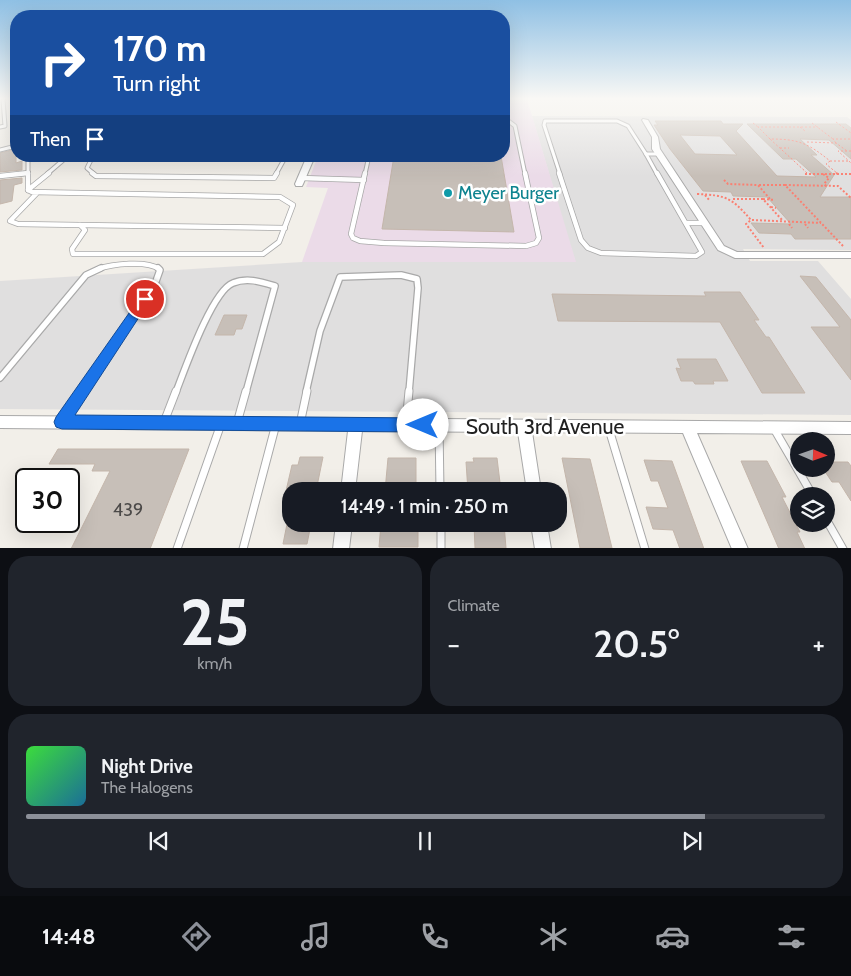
<!DOCTYPE html>
<html lang="en">
<head>
<meta charset="utf-8">
<style>
  body { margin:0; font-family:Cabin,sans-serif; background:#20242c; color:#f1f3f6; height:100vh; display:flex; flex-direction:column; font-size:19px; white-space:nowrap }
  * { box-sizing:border-box; margin:0 }
  p { font-size:16px; color:#9ea1a6 }
  .icon { flex:none; width:28px; height:28px; fill:none; stroke:currentColor; stroke-width:2; stroke-linecap:round; stroke-linejoin:round }
  .map { position:relative; height:548px; overflow:hidden }
  .drawer { display:flex; flex-direction:column; gap:8px; padding:8px; background:#0d0f14; flex:1 }
  .drawer>* { flex:none }
  .guide { position:absolute; left:10px; top:10px; width:500px; height:152px; border-radius:20px; box-shadow:0 5px 20px #0002; background:#1a4fa0; color:#fff; overflow:hidden }
  .needle { width:32px; rotate:92deg }
  .buttons { position:absolute; left:790px; top:432px; display:grid; gap:10px }
  .buttons a { display:grid; place-items:center; width:45px; height:45px; border-radius:50%; background:#171b24; box-shadow:0 5px 20px #0002; font-size:25px }
  .speed { position:absolute; left:15px; top:468px; display:flex; gap:10px; font-size:25px; font-weight:700; text-align:center }
  .speed>* { display:grid; place-content:center; width:65px; height:65px; border-radius:50%; background:#171b24; box-shadow:0 5px 20px #0002; line-height:1 }
  .speed .limit { border:2px solid #111; border-radius:8px; background:#fff; color:#111 }
  .pin { position:absolute; display:grid; place-items:center; width:42px; height:42px; color:#fff; margin:-21px; border:2px solid #fff; border-radius:50%; box-shadow:0 1px 5px #0007 }
  .me { position:absolute; width:55px; margin:-28px; rotate:270deg; stroke-linejoin:round; filter:drop-shadow(0 0 4px #0008) }
  .turn { display:flex; align-items:center; gap:18px; height:105px; padding:0 20px; font-size:22px }
  .turn .icon { width:65px; height:65px; stroke-width:2.5 }
  .turn b { display:block; font-size:35px; line-height:42px }
  .then { display:flex; align-items:center; height:48px; padding:0 20px; background:#0003; gap:10px; font-size:19px }
  .big { font-size:38px; font-weight:600; line-height:1.1 }
  .drawer .tile { flex:1; display:flex; flex-direction:column; justify-content:center; gap:8px; min-width:0; padding:0 18px; border-radius:20px; background:#20242c }
  .drawer .dial { align-items:center; gap:0 }
  .dial b { font-size:65px; line-height:1 }
  .song { display:flex; align-items:center; gap:15px }
  .cover { width:60px; height:60px; border-radius:8px; background:linear-gradient(135deg,hsl(120 70% 55%),hsl(200 70% 35%)) }
  .played { height:5px; border-radius:2px; background:linear-gradient(90deg,#8c9099 85%,#363941 85%) }
  .keys { display:flex; justify-content:space-around; direction:ltr }
  .heat { display:flex; justify-content:space-between; align-items:center; font-size:28px; direction:ltr }
  .drawer .tiles { flex:1; display:grid; gap:8px; grid-template-columns:1fr 1fr }
  .tile:last-child { grid-column:span 2 }
  .trip { position:absolute; left:282px; top:482px; width:285px; height:50px; border-radius:20px; background:#171b24; box-shadow:0 5px 20px #0002; font-weight:600; line-height:50px; text-align:center }
  .tabs { display:flex; height:80px; justify-content:space-around; align-items:center; background:#090b0e; color:#9ea1a6 }
  .tabs .icon { width:35px; height:35px }
  .tabs .active { color:#8c9099 }
  .tabs b { font-size:22px; color:#f1f3f6 }
  .map>svg:first-child { display:block }
</style>
</head>
<body>
<div class="map">
<svg width="851" height="549" viewBox="0 0 851 549">
  <rect width="100%" height="100%" fill="#f2efe9"/>
  <!-- residential -->
  <path fill="#e0dfdf" d="M532,116L847,117L851,120V250L743,249L750,261H818L851,299V415L0,409V281L302,262H575Z"/>
  <!-- industrial -->
  <path fill="#ebdbe8" d="M504,99H527L576,262H302L328,188L306,187L318,156H504Z"/>
  <!-- building -->
  <g fill="#c7bfb8" stroke="#c4b6ab" fill-rule="evenodd">
    <path d="M655,121H721L723,124H743L736,131L777,176L816,177L796,159H783L747,124H846L851,128V159L829,140L800,139L817,155H811L834,175L820,197H851V239H795L791,234L759,233L751,223L791,224L767,197L733,196L731,192L703,191L670,149L654,125H658ZM680,135L720,136L737,155L695,154Z"/>
    <path d="M16,149V163L22,161V170L0,172V153Z"/>
    <path d="M394,156H501L514,232L382,229Z"/>
    <path d="M22,178V183L14,185L12,201L0,204V180Z"/>
    <path d="M800,276L816,277L851,320V380L811,327H840Z"/>
    <path d="M704,292H740L759,320H754L766,337H769L805,393H762L720,322L558,321L552,294L706,296Z"/>
    <path d="M224,315H247L242,329H236L234,335H215Z"/>
    <path d="M677,359H716L728,381H713L714,384H695L693,381H681L676,368L681,369Z"/>
    <path d="M58,449H189L150,549H71L110,471H92L95,464H49Z"/>
    <path d="M300,457H323L316,491H286L292,465H298Z"/>
    <path d="M388,458H416V489L407,488V491H385Z"/>
    <path d="M473,458H497L501,491H468L466,462H474Z"/>
    <path d="M562,458L590,459L612,548H580Z"/>
    <path d="M644,460L672,461L704,549H680L673,530L653,529L646,507L668,508L658,481H651Z"/>
    <path d="M741,461H767L786,497H782L800,532H797L805,549H779Z"/>
    <path d="M826,462H848L851,466V501L839,482H832L826,473Z"/>
    <path d="M287,524H311L307,544H283Z"/>
    <path d="M381,524H406L405,529H418V547H379Z"/>
    <path d="M474,524H504L506,548H475Z"/>
  </g>
  <g fill="none" stroke-linecap="round" stroke-linejoin="round">
    <defs>
      <g id="service-far3">
        <path d="M504,109L506,119L515,126L525,174"/>
        <path d="M0,127L5,126L3,99"/>
        <path d="M0,150L16,146"/>
        <path d="M646,154H659"/>
        <path d="M646,154L657,174"/>
        <path d="M28,156V174"/>
        <path d="M93,156L87,168L94,174"/>
        <path d="M21,174L28,173"/>
        <path d="M47,174L68,156"/>
        <path d="M276,174L286,156"/>
        <path d="M365,174L369,156"/>
        <path d="M560,174L544,125L545,121H617L628,126L646,154"/>
      </g>
      <g id="service-far2">
        <path d="M28,173V190L32,192L280,197L293,205L279,242L263,254H73L72,249L85,230L80,225L18,224L10,221L37,193"/>
        <path d="M92,173L96,176L274,178L277,173"/>
        <path d="M365,173L351,234L353,238L360,241L384,243L526,246L536,243L539,238L525,173"/>
        <path d="M559,173L581,240L588,248L601,253L696,256L702,252L657,173"/>
        <path d="M0,176L28,173"/>
        <path d="M301,178L364,180"/>
        <path d="M28,190L49,173"/>
        <path d="M687,223H704"/>
        <path d="M80,225L285,228"/>
        <path d="M98,269C112,264 147,260 159,269"/>
      </g>
      <g id="service-far1">
        <path d="M0,378L86,275L101,268"/>
        <path d="M82,392L155,284L160,270L158,268"/>
        <path d="M176,392C185,369 212,291 233,283C247,277 262,282 275,286L246,392"/>
        <path d="M306,392L320,331L340,277L401,275L417,279L418,288L409,392"/>
      </g>
      <g id="service">
        <path d="M62,422L83,391"/>
        <path d="M164,422L176,391"/>
        <path d="M237,423L246,391"/>
        <path d="M300,424L307,391"/>
        <path d="M406,424L409,391"/>
        <path d="M439,425L440,491"/>
        <path d="M608,426L645,549"/>
        <path d="M773,427L813,496"/>
        <path d="M826,519L843,549"/>
        <path d="M441,524V549"/>
        <path d="M177,549L221,424"/>
        <path d="M243,549L276,424"/>
      </g>
      <g id="minor">
        <path d="M643,119L648,120L658,137L660,149L724,246L737,252H851V258H735L718,250L652,149V137L642,120Z"/>
        <path d="M307,156H315L303,184L302,186H296L295,184Z"/>
        <path d="M0,416L851,422V434L697,433L748,549H732L683,433L532,432L541,491H527L518,432L362,431L355,491H341L348,431L0,428Z"/>
        <path d="M336,524H352L349,549H333Z"/>
        <path d="M531,524H547L551,549H535Z"/>
      </g>
    </defs>
    <!-- service-far3 casing -->
    <use href="#service-far3" stroke="#a9a9a9" stroke-width="5"/>
    <!-- service-far2 casing -->
    <use href="#service-far2" stroke="#a9a9a9" stroke-width="6"/>
    <!-- service-far1 casing -->
    <use href="#service-far1" stroke="#a9a9a9" stroke-width="8"/>
    <!-- service casing -->
    <use href="#service" stroke="#a9a9a9" stroke-width="9"/>
    <!-- minor casing -->
    <use href="#minor" stroke="#a9a9a9" stroke-width="2"/>
    <!-- path-far1 -->
    <g stroke="#fa8072" stroke-width="1" stroke-dasharray="2 2" stroke-linecap="butt">
      <path d="M836,122L851,133"/>
      <path d="M753,123L758,127"/>
      <path d="M812,123L833,139"/>
      <path d="M800,127L805,131"/>
      <path d="M770,139L758,127H818"/>
      <path d="M807,142L836,143L847,151"/>
      <path d="M836,143L833,139H851"/>
      <path d="M780,148H789"/>
      <path d="M851,151H838L851,163"/>
      <path d="M830,161H849"/>
      <path d="M807,173L770,139C798,139 808,143 830,161L826,164L838,174"/>
    </g>
    <!-- path -->
    <g stroke="#fa8072" stroke-width="2" stroke-dasharray="2 2" stroke-linecap="butt">
      <path d="M836,173L838,174"/>
      <path d="M805,174H851"/>
      <path d="M823,174L829,178L824,184L826,186"/>
      <path d="M724,180L728,184L758,185L770,199"/>
      <path d="M759,185H785"/>
      <path d="M697,194C726,195 732,198 751,220L746,224L764,248"/>
      <path d="M705,195L710,201"/>
      <path d="M733,199H763L783,221"/>
      <path d="M763,199L775,200"/>
      <path d="M771,207L776,208"/>
      <path d="M752,220L821,223"/>
      <path d="M789,224L792,228"/>
      <path d="M805,224L808,228"/>
      <path d="M843,246L785,185L838,186L851,198"/>
    </g>
    <!-- service-far3 -->
    <use href="#service-far3" stroke="#fff" stroke-width="3"/>
    <!-- service-far2 -->
    <use href="#service-far2" stroke="#fff" stroke-width="4.5"/>
    <!-- service-far1 -->
    <use href="#service-far1" stroke="#fff" stroke-width="5.5"/>
    <!-- service -->
    <use href="#service" stroke="#fff" stroke-width="7"/>
    <!-- minor -->
    <use href="#minor" fill="#fff" fill-rule="evenodd"/>
  </g>
  <!-- sky -->
  <linearGradient id="sky" x2="0" y2="1"><stop stop-color="#8fc0e4"/><stop offset="0.56" stop-color="#f9f8f5"/><stop offset="1" stop-color="#f9f8f5" stop-opacity="0"/></linearGradient>
  <rect width="851" height="176" fill="url(#sky)"/>
  <!-- route -->
  <path fill="#1a73e8" stroke="#114b97" d="M145,295L149,296L151,299L149,302L75,415L423,418L428,420L430,425L428,430L423,432L62,429L56,427L54,422L56,417L141,296Z"/>
  <!-- markers -->
  <circle fill="#0f9aa8" stroke="#fff" stroke-width="2" cx="448" cy="193" r="5"/>
  <g text-anchor="middle" dominant-baseline="central" stroke-width="5" stroke-linejoin="round" paint-order="stroke">
    <!-- culture labels -->
    <g font-size="18" fill="#0d838f" stroke="#fff" text-anchor="start">
      <text x="458" y="193">Meyer Burger</text>
    </g>
    <!-- near-number labels -->
    <g font-size="18" fill="#4b4948">
      <text x="128" y="510">439</text>
    </g>
    <!-- near-street labels -->
    <g font-size="21" fill="#222" stroke="#fff">
      <text x="545" y="426">South 3rd Avenue</text>
    </g>
  </g>
</svg>
<div class="buttons">
<a><svg class="needle" viewBox="-14 -14 28 28"><path d="M0-13l5 13h-10z" fill="#e53935"/><path d="M0 13l5-13h-10z" fill="#9ea1a6"/></svg></a>
<a><svg class="icon" aria-label="layers" viewBox="0 0 24 24"><path d="M12 4l9 5-9 5-9-5zM3 14l9 5 9-5"/></svg></a>
</div>
<div class="speed"><div class="limit">30</div></div>
<div class="pin" style="left:145px;top:299px;background:#d93025"><svg class="icon" aria-label="arrive" viewBox="0 0 24 24"><path d="M6 21V4h12l-3 4 3 4H6"/></svg></div>
<svg class="me" style="left:423px;top:425px" viewBox="-20 -20 40 40"><circle r="19" fill="#fff"/><path d="M0-13L10 11 0 6-10 11z" fill="#1a73e8"/></svg>
<div class="trip">14:49 · 1 min · 250 m</div>
<div class="guide">
<div class="turn"><svg class="icon" aria-label="right" viewBox="0 0 24 24"><path d="M7 20v-9h11M14 6l5 5-5 5"/></svg><div><b>170 m</b>Turn right</div></div>
<div class="then">Then<svg class="icon" aria-label="arrive" viewBox="0 0 24 24"><path d="M6 21V4h12l-3 4 3 4H6"/></svg></div>
</div>
</div>
<section class="drawer">
<div class="tiles">
<div class="tile dial"><b>25</b><p>km/h</p></div>
<div class="tile"><p>Climate</p>
<div class="heat"><a>−</a><b class="big">20.5°</b><a>+</a></div>
</div>
<div class="tile">
<div class="song"><i class="cover"></i><div><b>Night Drive</b><p>The Halogens</p></div></div>
<div class="played"></div>
<div class="keys"><svg class="icon" aria-label="previous" viewBox="0 0 24 24"><path d="M18 5L8 12l10 7zM5 5v14"/></svg><svg class="icon" aria-label="pause" viewBox="0 0 24 24"><path d="M8 5v14M16 5v14"/></svg><svg class="icon" aria-label="next" viewBox="0 0 24 24"><path d="M6 5l10 7-10 7zM19 5v14"/></svg></div>
</div>
</div>
</section>
<nav class="tabs">
<b>14:48</b>
<svg class="icon active" aria-label="directions" viewBox="0 0 24 24"><path d="M12 3l9 9-9 9-9-9zM9 14v-3h6M13 9l2 2-2 2"/></svg>
<svg class="icon" aria-label="music" viewBox="0 0 24 24"><path d="M9 18V5l10-2v13"/><circle cx="6" cy="18" r="3"/><circle cx="16" cy="16" r="3"/></svg>
<svg class="icon" aria-label="phone" viewBox="0 0 24 24"><path d="M5 4h4l2 5-3 2q2 4 5 5l2-3 5 2v4C11 20 4 13 5 4z"/></svg>
<svg class="icon" aria-label="climate" viewBox="0 0 24 24"><path d="M12 3v18M4 7l16 10M4 17L20 7"/></svg>
<svg class="icon" aria-label="car" viewBox="0 0 24 24"><path d="M5 17H2v-5l4-1 3-4h7l3 4 3 1v5h-3M9 17h6M6 11h13"/><circle cx="7" cy="17" r="2"/><circle cx="17" cy="17" r="2"/></svg>
<svg class="icon" aria-label="filters" viewBox="0 0 24 24"><path d="M4 7h16M4 17h16"/><circle cx="9" cy="7" r="2"/><circle cx="15" cy="17" r="2"/></svg>
</nav>
</body>
</html>
